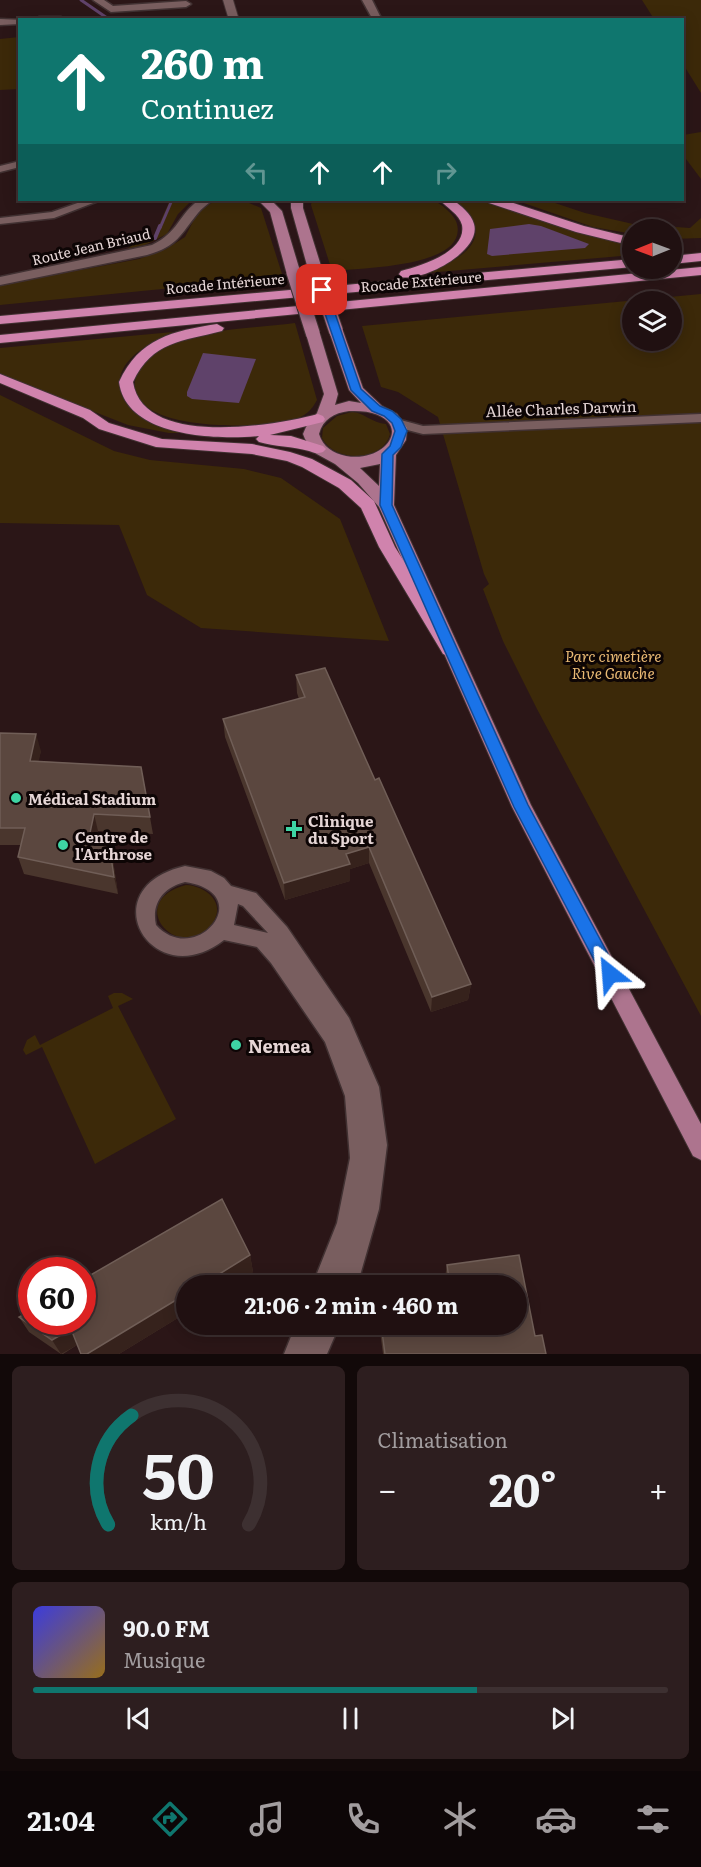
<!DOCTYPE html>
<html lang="fr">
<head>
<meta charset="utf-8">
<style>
  body { margin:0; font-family:Literata,serif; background:#2d1e1f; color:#f1f3f6; height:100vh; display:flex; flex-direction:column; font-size:22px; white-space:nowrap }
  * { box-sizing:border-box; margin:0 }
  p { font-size:20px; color:#a29d9f }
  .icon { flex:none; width:33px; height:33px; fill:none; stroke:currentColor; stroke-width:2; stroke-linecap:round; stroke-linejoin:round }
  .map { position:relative; height:1354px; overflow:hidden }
  .side { display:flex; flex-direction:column; gap:12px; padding:12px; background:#120909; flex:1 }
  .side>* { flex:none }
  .top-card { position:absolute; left:18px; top:18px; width:666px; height:183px; border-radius:0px; box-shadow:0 3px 15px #0003,0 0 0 2px #3d3031; background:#0f766e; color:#fff; overflow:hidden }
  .needle { width:39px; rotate:269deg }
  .tools { position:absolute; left:622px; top:219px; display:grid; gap:12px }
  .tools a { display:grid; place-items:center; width:60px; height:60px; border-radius:50%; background:#201011; box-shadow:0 3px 15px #0003,0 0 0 2px #3d3031; font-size:30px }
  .speed { position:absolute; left:18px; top:1257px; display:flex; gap:12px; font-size:30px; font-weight:700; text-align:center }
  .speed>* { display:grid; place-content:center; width:78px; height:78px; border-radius:50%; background:#201011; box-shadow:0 3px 15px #0003,0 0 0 2px #3d3031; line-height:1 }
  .speed .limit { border:9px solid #d22; background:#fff; color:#111 }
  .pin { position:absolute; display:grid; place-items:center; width:51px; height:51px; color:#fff; margin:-26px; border-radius:12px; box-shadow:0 3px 9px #0006 }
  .me { position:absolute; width:66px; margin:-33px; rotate:332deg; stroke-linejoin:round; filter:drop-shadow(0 0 4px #0008) }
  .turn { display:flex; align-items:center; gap:21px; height:126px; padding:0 24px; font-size:27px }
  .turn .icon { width:78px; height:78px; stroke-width:2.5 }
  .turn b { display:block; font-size:42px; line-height:51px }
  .lanes { display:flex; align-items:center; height:57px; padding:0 24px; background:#0003; justify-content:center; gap:30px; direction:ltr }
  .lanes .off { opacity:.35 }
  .big { font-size:45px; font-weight:700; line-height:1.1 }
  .side .card { flex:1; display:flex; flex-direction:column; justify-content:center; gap:9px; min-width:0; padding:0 21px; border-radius:9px; background:#2d1e1f }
  .side .dial { align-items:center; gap:0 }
  .dial svg { height:156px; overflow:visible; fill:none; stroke:#3d3031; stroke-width:7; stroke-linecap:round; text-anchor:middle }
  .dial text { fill:#f1f3f6; stroke:none }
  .song { display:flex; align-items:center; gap:18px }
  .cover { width:72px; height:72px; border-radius:9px; background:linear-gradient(135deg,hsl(240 70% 55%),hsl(40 70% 35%)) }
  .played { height:6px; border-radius:3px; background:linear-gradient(90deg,#0f766e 70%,#3d3031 70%) }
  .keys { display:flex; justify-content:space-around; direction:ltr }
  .heat { display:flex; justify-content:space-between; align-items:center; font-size:33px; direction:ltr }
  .side .tiles { flex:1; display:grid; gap:12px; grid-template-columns:1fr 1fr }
  .card:last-child { grid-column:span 2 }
  .trip { position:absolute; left:176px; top:1275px; width:351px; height:60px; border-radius:30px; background:#201011; box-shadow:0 3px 15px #0003,0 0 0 2px #3d3031; font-weight:700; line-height:60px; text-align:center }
  .dock { display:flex; height:96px; justify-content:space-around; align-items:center; background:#0d0607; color:#a29d9f }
  .dock .icon { width:42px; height:42px }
  .dock .selected { color:#0f766e }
  .dock b { font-size:27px; color:#f1f3f6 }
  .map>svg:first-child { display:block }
</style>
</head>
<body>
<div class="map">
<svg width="701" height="1354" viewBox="0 0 701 1354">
  <rect width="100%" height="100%" fill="#2b1617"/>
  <!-- green -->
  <g fill="#3c2909" fill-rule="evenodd">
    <path d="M642,0H701V93L683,64L682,20L654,19Z"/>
    <path d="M19,37V89L0,90V39Z"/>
    <path d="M701,132V179L683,155V135Z"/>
    <path d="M170,200H192L178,214L167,234L145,245L127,249L138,241L153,238Z"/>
    <path d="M217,200H242L261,208L283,277L0,305V285L139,259L166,249L185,237L199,210Z"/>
    <path d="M312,200C339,199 367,200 394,200C405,200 420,197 431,200C440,202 455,215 457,224C468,268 358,268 332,271L311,205Z"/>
    <path d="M453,200H478L566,228L633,245V255L426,273C465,259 500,234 453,200Z"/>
    <path d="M515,200H546L585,213L633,224L690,228L701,218V238L672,239V230H633V234L593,227Z"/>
    <path d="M701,294V1016L537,709L503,641L483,589L489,584L484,574L438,417L398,392L381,387L362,326ZM633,302H672V340H633Z"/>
    <path d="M295,323L317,400C312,410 304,417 293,420C263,429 115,434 137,374C144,357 161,347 178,341C214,328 257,328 295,323Z"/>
    <path d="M173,332C147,344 108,364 123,398C128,409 140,418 151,422C165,429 181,431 196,433H169L128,425L0,375V348Z"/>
    <path d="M0,395L114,451L150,460L244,469L281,478L340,519L389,641L201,628L147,595L119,525L0,523Z"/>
    <path d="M352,412C363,412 372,423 386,424L390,434C383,462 335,463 322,438L323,428L337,416Z"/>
    <path d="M186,885C206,886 227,903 212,924C180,966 122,902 186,885Z"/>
    <path d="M114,993H122L133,999L118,1006L176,1119L95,1164L42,1047L26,1055L23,1050L27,1040L35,1035L40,1045L113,1008L108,996Z"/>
  </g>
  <!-- water -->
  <g fill="#5f426a">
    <path d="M529,224L541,226L589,244L585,248L492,256L487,254L490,229Z"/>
    <path d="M203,353L256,359L239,403L192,399L187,396V392Z"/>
  </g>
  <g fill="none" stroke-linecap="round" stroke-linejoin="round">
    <!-- stream-far1 -->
    <g stroke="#5f426a" stroke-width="3">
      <path d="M81,0L110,20"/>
      <path d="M160,228L172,200"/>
    </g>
    <!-- stream -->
    <path stroke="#5f426a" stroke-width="4" d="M155,238L160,226"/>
    <defs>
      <g id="street">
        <path d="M93,0H104L113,6L186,1L191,4L186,7L111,12Z"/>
        <path d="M362,0H372L382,20H373Z"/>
        <path d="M39,17H61L65,20H35Z"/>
        <path d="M0,19L24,20H20V24L0,25Z"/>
        <path d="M20,161V167L0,172V166Z"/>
        <path d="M86,200H101L54,218L0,224V218L52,212Z"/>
        <path d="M199,200H212C207,205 202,208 198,213C180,235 178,246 147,255L0,285V277L152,245C179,232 178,215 199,200Z"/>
        <path d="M701,414V422L423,434L392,426L390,423L397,419L423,426Z"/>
        <path d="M185,866L211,871L224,878L231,886L256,893L287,927L349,1018L379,1087L387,1145L379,1209L357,1286H312L337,1223L350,1158L345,1096L325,1042L271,963L257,947L224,940C152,996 89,888 185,866ZM185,882C259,893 196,969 156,925C151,903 164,887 185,882ZM238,904L243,906L268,933L234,925Z"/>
        <path d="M296,1324H340L327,1354H284Z"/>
      </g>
      <path id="secondary" d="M223,0H233L239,20H229Z"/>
      <g id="primary">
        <path d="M258,200H271L282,211L300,271L298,274L293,275L286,271L270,212Z"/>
        <path d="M291,200H303V208L322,269L320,272L315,273L308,269L291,208Z"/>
        <path d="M336,327L343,331L363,388L382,406L397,414L407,428L406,440L396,455L394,505L531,805L701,1124V1160L693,1156L512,807L379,507L358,483L335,464L315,453L305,439L303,434L306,427L317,413L324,394L306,334L308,331L313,330L320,334L338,394L335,405L349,401L361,403L349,390L329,331ZM349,411C356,411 365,411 372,413C412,424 386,463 346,456C333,453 323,447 319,434C323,419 334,413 349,411ZM380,464L379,486L360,468Z"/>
      </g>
      <g id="highway">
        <path d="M440,200H453C461,206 471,213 474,224C482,251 423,282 401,277L399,274L401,271C420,266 467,252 462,225C459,214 447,208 440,200Z"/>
        <path d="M487,200H504L584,226L633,238V246L576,232L489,203Z"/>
        <path d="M701,253V261L672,264V256Z"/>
        <path d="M633,259V267L0,324V316Z"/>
        <path d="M701,267V275L0,343V335Z"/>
        <path d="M217,324L224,328L222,331C183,341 152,341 133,382C143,448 274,426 318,414L323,416L325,419L323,422L270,435L291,436L323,446L326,449L323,452C317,454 314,453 309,451C292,446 275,447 259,442L256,439L259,436C215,440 126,437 119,382C139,338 173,331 217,324Z"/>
        <path d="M0,374L90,410L109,423L162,439L252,444L290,452L312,459L351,480L374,501L395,547L458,649L455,654L449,656L443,654L379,547L361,508L339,488L302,467L287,461L252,454L156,447L99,429L83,418L0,383Z"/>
      </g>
    </defs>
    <!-- street casing -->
    <use href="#street" stroke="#413132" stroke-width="3"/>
    <!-- secondary casing -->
    <use href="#secondary" stroke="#413132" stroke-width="2"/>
    <!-- primary casing -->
    <use href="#primary" stroke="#413132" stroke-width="2"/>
    <!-- highway casing -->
    <use href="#highway" stroke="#413132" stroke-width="2"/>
    <!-- street -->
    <use href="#street" fill="#795e5f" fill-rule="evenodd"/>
    <!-- secondary -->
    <use href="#secondary" fill="#795e5f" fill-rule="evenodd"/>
    <!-- primary -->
    <use href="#primary" fill="#ad748e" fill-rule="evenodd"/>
    <!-- highway -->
    <use href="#highway" fill="#d083ad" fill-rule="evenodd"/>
    <defs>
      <g id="primary-bridge">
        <path d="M315,269L336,331"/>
        <path d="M293,271L313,334"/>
      </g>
    </defs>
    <!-- primary-bridge casing -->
    <use href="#primary-bridge" stroke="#413132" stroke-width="16" stroke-linecap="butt"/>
    <!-- primary-bridge -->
    <use href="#primary-bridge" stroke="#ad748e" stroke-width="14"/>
  </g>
  <!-- wall -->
  <g fill="#4a362d">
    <path d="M296,675L375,780L471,984L468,1000L431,1012L369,863L350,869V881L285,900L225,737L223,719L299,699L297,693Z"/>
    <path d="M0,733L41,751L38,761L141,767L153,834L98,831L96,842L109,843L113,860L118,894L24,874L18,857L21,845H0Z"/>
    <path d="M250,1255L253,1272L231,1286H186V1313L119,1354H81L77,1345L63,1354H61L29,1332L19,1317Z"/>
    <path d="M519,1255L535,1336L542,1335L546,1354H383L379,1324H516V1286H446L445,1277L447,1265Z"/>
  </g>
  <!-- shaded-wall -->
  <g fill="#36221c">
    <path d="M36,734L41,751L35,778L30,761Z"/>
    <path d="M94,814L98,831L92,858L88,842Z"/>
    <path d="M109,843L113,860L118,894L114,877Z"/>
    <path d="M369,847V863L350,869V881L285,900L284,883L346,854Z"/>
    <path d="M471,984L468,1000L431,1012L432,997Z"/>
    <path d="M250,1255L253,1272L231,1286H200Z"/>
    <path d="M186,1294V1313L119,1354H87Z"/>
    <path d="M71,1329L79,1344L61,1354L52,1340Z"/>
  </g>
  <!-- building -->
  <g fill="#5b473f" stroke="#705e57" stroke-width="1.5">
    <path d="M325,668L375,780L379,778L471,984L432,997L369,847L346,854L350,864L284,883L223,719L305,697L296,675Z"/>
    <path d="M0,733L36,734L30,761L141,767L150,817L94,814L88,842L109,843L114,877L18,857L25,828H0Z"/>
    <path d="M222,1199L250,1255L200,1286H186V1294L87,1354H81L71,1329L52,1340L19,1317L32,1310V1322H82V1280Z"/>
    <path d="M519,1255L535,1336L542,1335L546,1354H385L381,1324H516V1286H450L447,1265Z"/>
  </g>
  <!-- route -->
  <path fill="#1a73e8" stroke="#114b97" stroke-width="1.5" d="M318,287L327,290L361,389L380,406L392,411L401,419L407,431L401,447L393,455L392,505L528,805L616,969L618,974L616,979L610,981L604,979L514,807L380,505L382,454L390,446L395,431L392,423L384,416L372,411L351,390L317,290Z"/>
  <!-- markers -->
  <g fill="#3ed4a3" stroke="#0d0505" stroke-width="2">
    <circle cx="16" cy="798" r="6"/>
    <path d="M291 820h6v6h6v6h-6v6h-6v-6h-6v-6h6z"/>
    <circle cx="63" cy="845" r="6"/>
    <circle cx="236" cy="1045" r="6"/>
  </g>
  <g text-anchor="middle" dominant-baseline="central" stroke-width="6" stroke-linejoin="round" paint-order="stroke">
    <!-- far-street labels -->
    <g font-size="14" fill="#e6d6d6" stroke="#0d0505">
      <text transform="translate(91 246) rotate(-13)">Route Jean Briaud</text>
      <text transform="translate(421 281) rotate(-5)">Rocade Extérieure</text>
      <text transform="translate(225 283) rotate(-5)">Rocade Intérieure</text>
    </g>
    <!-- street labels -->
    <g font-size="15" fill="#e6d6d6" stroke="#0d0505">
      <text transform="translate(561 408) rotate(-2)">Allée Charles Darwin</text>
    </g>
    <!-- park labels -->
    <g font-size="15" font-style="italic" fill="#eaba74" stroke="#0d0505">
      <text x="613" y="655">Parc cimetière<tspan x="613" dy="17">Rive Gauche</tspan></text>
    </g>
    <!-- poi labels -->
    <g font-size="15" font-weight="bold" fill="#e6d6d6" stroke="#0d0505" text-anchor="start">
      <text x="28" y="798">Médical Stadium</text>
      <text x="308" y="820">Clinique<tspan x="308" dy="17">du Sport</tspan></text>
      <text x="75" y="836">Centre de<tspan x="75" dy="17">l'Arthrose</tspan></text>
    </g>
    <!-- near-poi labels -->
    <g font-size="18" font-weight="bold" fill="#e6d6d6" stroke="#0d0505" text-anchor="start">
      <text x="248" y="1045">Nemea</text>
    </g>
  </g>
</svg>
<div class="tools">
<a><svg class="needle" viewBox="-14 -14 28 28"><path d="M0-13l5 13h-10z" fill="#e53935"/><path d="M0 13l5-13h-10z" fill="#a29d9f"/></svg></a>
<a><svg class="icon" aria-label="layers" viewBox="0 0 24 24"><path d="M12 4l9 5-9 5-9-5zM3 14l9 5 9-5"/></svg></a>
</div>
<div class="speed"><div class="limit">60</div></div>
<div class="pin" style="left:322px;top:290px;background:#d93025"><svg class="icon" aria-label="arrive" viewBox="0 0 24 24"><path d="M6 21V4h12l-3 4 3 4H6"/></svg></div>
<svg class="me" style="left:610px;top:974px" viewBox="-20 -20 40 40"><path d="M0-17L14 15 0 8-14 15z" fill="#1a73e8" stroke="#fff" stroke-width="4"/></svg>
<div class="trip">21:06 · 2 min · 460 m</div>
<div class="top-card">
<div class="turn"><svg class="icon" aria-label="ahead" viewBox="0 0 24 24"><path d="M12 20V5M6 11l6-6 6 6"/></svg><div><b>260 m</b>Continuez</div></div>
<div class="lanes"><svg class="icon off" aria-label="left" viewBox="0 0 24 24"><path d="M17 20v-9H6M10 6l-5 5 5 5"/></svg><svg class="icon" aria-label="ahead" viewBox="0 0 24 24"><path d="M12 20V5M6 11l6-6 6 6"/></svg><svg class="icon" aria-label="ahead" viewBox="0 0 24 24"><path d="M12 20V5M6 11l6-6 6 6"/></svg><svg class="icon off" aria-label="right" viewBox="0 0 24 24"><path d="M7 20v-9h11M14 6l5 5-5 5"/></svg></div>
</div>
</div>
<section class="side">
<div class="tiles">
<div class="card dial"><svg viewBox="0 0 100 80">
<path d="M14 69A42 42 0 1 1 86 69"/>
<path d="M14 69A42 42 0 0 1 26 13" stroke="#0f766e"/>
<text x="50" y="56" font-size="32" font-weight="700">50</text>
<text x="50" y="72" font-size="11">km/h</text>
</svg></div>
<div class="card"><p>Climatisation</p>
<div class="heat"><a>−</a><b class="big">20°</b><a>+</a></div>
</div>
<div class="card">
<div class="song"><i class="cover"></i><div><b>90.0 FM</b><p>Musique</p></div></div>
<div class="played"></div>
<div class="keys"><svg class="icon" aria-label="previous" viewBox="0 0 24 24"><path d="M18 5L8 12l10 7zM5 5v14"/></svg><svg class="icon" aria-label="pause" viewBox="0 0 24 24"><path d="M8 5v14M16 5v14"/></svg><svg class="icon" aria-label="next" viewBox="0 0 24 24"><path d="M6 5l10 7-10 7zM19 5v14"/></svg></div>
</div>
</div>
</section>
<nav class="dock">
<b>21:04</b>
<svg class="icon selected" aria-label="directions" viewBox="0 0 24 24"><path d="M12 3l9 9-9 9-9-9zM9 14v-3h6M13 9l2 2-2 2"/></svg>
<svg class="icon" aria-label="music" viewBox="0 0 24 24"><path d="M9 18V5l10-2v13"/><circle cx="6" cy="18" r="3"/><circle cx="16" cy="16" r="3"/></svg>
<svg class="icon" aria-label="phone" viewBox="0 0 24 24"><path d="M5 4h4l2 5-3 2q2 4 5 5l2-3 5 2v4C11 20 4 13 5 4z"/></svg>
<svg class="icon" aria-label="climate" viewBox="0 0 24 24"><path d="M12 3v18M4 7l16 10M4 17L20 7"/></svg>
<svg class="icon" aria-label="car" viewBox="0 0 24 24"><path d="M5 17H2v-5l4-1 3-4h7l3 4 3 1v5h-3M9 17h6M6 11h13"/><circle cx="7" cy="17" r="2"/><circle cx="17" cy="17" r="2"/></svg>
<svg class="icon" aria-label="filters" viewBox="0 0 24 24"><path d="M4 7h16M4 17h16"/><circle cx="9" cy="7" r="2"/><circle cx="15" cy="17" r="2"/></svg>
</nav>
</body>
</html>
